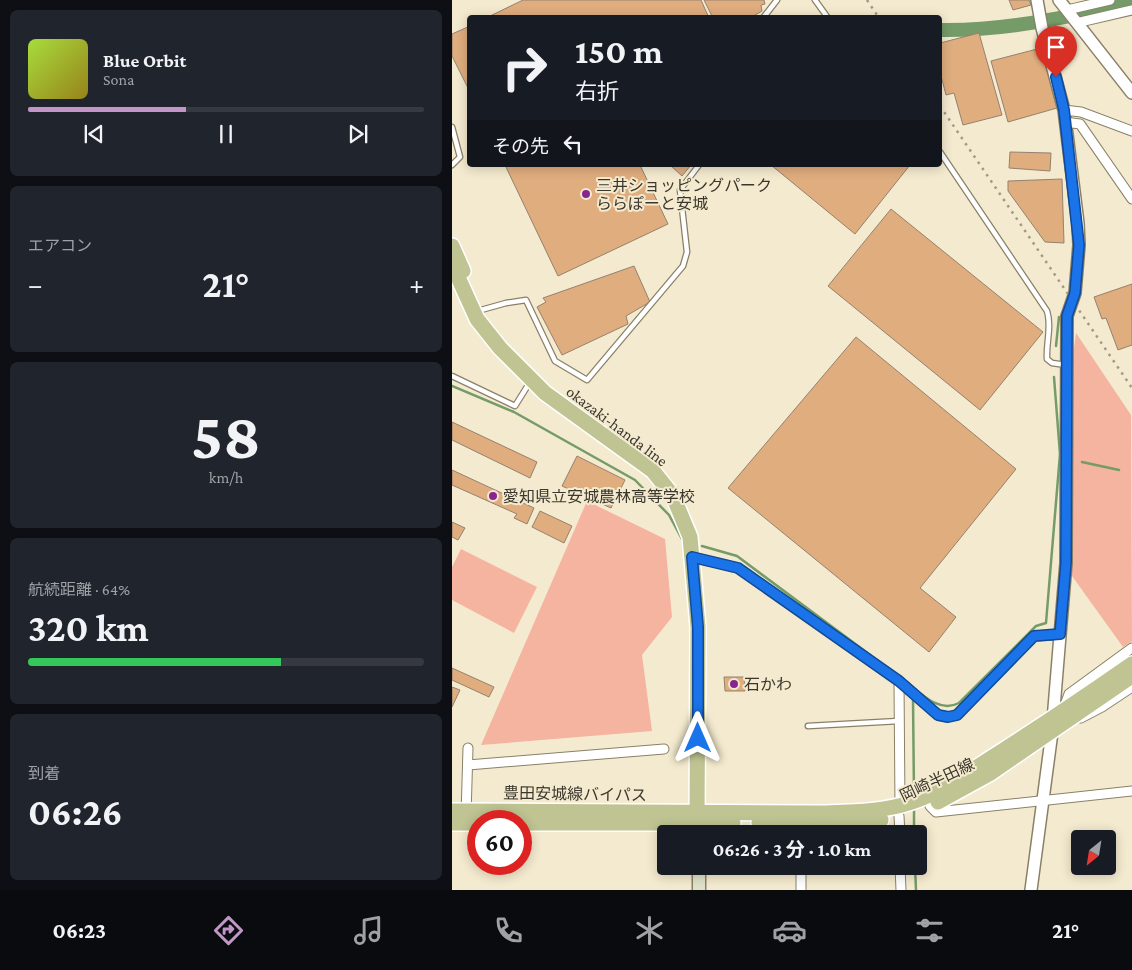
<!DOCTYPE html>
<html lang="ja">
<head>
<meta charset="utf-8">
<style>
  body { margin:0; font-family:"Crimson Pro","Noto Sans JP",serif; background:#20242c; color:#f1f3f6; height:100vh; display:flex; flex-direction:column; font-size:19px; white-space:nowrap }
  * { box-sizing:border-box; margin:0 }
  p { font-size:16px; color:#9ea1a6 }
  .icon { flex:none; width:28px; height:28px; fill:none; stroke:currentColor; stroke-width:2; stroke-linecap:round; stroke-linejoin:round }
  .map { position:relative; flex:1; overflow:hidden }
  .drawer { display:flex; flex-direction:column; gap:10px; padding:10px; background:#0d0f14; width:452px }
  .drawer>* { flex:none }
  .top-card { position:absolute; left:15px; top:15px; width:475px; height:152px; border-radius:5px; box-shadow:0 2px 12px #0003; background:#171b24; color:#f1f3f6; overflow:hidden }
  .needle { width:32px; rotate:210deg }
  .fabs { position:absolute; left:619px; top:830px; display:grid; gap:10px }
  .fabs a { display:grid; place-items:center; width:45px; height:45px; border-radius:5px; background:#171b24; box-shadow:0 2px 12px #0003; font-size:25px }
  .speed { position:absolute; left:15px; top:810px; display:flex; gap:10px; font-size:25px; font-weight:700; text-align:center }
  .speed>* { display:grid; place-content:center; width:65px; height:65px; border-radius:50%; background:#171b24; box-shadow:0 2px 12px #0003; line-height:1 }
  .speed .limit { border:8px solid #d22; background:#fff; color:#111 }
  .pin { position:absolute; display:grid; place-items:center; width:42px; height:42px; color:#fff; margin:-51px -21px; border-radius:50% 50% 50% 0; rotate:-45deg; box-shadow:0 0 5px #0007 }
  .pin .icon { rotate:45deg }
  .me { position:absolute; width:55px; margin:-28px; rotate:0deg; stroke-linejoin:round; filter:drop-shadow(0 0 4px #0008) }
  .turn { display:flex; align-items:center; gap:18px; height:105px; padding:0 25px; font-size:22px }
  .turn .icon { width:65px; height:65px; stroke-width:2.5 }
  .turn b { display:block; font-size:35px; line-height:42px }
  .then { display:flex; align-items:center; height:48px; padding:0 25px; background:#0003; gap:10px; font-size:19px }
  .big { font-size:38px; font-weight:700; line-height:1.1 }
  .drawer .widget { flex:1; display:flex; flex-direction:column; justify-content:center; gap:8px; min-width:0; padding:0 18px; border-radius:8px; background:#20242c }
  .drawer .dial { align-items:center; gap:0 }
  .dial b { font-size:65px; line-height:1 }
  .song { display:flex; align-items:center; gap:15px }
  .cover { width:60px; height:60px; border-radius:8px; background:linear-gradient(135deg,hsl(80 70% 55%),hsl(50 70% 35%)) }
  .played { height:5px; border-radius:2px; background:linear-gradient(90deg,#c297c8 40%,#363941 40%) }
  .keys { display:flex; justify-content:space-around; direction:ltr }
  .heat { display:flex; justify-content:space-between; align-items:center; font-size:28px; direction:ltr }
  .charge { height:8px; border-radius:4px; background:linear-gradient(90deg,#34c759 64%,#363941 0) }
  .trip { position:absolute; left:205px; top:825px; width:270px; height:50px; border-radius:5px; background:#171b24; box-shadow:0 2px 12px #0003; font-weight:700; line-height:50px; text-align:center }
  .menu { display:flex; height:80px; justify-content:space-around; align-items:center; background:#090b0e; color:#9ea1a6 }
  .menu .icon { width:35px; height:35px }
  .menu .selected { color:#c297c8 }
  .menu b { font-size:22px; color:#f1f3f6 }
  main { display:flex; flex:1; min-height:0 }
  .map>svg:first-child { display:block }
</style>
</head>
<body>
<main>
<section class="drawer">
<div class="widget">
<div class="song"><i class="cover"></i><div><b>Blue Orbit</b><p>Sona</p></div></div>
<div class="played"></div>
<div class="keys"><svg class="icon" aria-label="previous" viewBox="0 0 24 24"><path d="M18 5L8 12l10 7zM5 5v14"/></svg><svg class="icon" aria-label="pause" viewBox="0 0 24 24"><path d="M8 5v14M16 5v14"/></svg><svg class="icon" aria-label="next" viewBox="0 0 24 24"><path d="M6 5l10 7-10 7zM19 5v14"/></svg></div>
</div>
<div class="widget"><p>エアコン</p>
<div class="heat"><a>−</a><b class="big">21°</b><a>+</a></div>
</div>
<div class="widget dial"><b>58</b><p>km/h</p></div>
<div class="widget"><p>航続距離 · 64%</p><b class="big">320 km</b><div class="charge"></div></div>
<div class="widget"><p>到着</p><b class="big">06:26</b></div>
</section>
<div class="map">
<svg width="680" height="890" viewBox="0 0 680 890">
  <rect width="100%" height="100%" fill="#f4eacf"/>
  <!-- green -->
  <g fill="#f5b49f">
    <path d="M624,333L679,415L680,641L671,647L620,576L621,355Z"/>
    <path d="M135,501L213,539L220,617L190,655L200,731L29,745Z"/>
    <path d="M9,549L85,587L62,633L0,600V567Z"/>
  </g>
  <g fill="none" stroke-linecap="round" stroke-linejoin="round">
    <!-- stream -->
    <g stroke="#749b68" stroke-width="2.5">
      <path d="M604,346L607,317"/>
      <path d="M0,386L62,412L183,480L217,515L230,539"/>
      <path d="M630,462L667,470"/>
      <path d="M250,546L285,556L437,669"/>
      <path d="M452,680C468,692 486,714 507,703L584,626L594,623L608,454L602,377"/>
      <path d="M461,698L462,795"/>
      <path d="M462,808V834"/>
      <path d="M463,866L464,890"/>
    </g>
    <!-- river -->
    <path stroke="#749b68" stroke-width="14" d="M488,30C554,31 615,17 680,3"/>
  </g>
  <!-- building -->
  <g fill="#dfad7e" stroke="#95816f">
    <path d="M71,0H249L257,18H34Z"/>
    <path d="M252,0H312L313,4L309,5L310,11L298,18H261Z"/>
    <path d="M557,0H577L579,5L561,10Z"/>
    <path d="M18,26V92L0,56V34Z"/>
    <path d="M527,33L550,115L511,125L502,93L494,95L488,72V43Z"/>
    <path d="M589,48L605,108L556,122L539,61Z"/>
    <path d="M558,152L599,153L598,171L557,168Z"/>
    <path d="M53,165H188L216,224L106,276Z"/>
    <path d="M218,165H239L230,176Z"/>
    <path d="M319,165H458L403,234Z"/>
    <path d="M610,179L612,243L593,242L556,191V181Z"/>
    <path d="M439,209L591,332L528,410L376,286Z"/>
    <path d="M182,266L198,302L174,316L176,324L110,355L85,307L94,302L91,298Z"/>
    <path d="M680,284V345L666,350L654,318L650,319L642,297Z"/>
    <path d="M404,337L564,469L468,588L504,617L477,652L276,488Z"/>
    <path d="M0,422L85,462L78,478L0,440Z"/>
    <path d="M125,456L173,480L159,508L110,486Z"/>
    <path d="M0,470L82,508L75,524L62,518L65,514L0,485Z"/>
    <path d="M88,511L120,526L112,543L80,527Z"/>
    <path d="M0,522L13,528L6,540L0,537Z"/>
    <path d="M0,668L42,687L37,697L0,680Z"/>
    <path d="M272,677H292L293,691H273Z"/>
    <path d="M0,687L8,690L0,707Z"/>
  </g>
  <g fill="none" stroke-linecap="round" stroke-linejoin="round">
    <defs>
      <g id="service">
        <path d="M363,0L376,18"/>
        <path d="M311,18L325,0"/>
        <path d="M0,127L8,157L0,165"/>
        <path d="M488,152L595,311C600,327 594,342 595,359L600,363L614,365"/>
        <path d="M29,310L54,303L74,300L103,361L135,380L231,266L235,252L228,190L247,165"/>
        <path d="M0,376L63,406L78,382"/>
        <path d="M356,726L447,721"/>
      </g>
      <g id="minor">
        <path d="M615,10L658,0"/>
        <path d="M624,23L680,10"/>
        <path d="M612,110L629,112L680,131"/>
        <path d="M613,122L628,124L680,199"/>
        <path d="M240,557L286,568L447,681L486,715L496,717L505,715L582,636L608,635"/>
        <path d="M447,681L448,806"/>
        <path d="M611,710L617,694L680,648"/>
        <path d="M629,718L650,707L680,687"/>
        <path d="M16,765L212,749"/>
        <path d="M478,806L484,812L680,791"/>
        <path d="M14,816L16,748"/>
        <path d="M447,816L448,834"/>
        <path d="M448,866L449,890"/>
        <path d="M349,890V866"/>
      </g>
      <g id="tertiary">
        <path d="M607,0L680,93"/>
        <path d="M579,890L600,732L614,563L615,316L623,293L627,245L626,223L612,110L590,28L585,0"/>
      </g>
      <path id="secondary" d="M247,866V890"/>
      <g id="primary">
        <path d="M0,246L11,271"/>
        <path d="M0,264L25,319L48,348L93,393L201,471L221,496L238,537L246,627L245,824"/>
        <path d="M486,802L537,774L680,676"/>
        <path d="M0,811L370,813C401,812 431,812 460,802C492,791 521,769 550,751C594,723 637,694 680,664"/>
        <path d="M0,823H26"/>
        <path d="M69,823H281"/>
        <path d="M307,823L363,825L429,820"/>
      </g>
    </defs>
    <!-- service casing -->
    <use href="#service" stroke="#8a8068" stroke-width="7"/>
    <!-- minor casing -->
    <use href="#minor" stroke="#8a8068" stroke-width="11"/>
    <!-- tertiary casing -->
    <use href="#tertiary" stroke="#8a8068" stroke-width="14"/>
    <!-- secondary casing -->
    <use href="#secondary" stroke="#8a8068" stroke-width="15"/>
    <!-- primary casing -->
    <use href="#primary" stroke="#fff" stroke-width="18"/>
    <!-- service -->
    <use href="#service" stroke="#fff" stroke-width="4.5"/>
    <!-- minor -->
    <use href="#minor" stroke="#fff" stroke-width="9"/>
    <!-- tertiary -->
    <use href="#tertiary" stroke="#fff" stroke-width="11"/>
    <!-- secondary -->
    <use href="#secondary" stroke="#dfe1c9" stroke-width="12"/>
    <!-- primary -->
    <use href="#primary" stroke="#bfc492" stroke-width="15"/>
    <!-- rail -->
    <g stroke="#a09985" stroke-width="2.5" stroke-dasharray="2.5 5" stroke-linecap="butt">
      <path d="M415,0L427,18"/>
      <path d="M488,106L680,388"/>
    </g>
  </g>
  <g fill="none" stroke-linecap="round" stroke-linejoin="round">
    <defs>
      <path id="route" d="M246,738V627L240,557L286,568L447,681L486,715L496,717L505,715L582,636L608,634L614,563L615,316L623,293L627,245L612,110L604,77"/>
    </defs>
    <!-- route casing -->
    <use href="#route" stroke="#114b97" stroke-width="12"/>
    <!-- route -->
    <use href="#route" stroke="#1a73e8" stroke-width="9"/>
  </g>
  <!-- markers -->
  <g fill="#88268f" stroke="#f4eacf" stroke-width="2">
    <circle cx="134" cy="194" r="5"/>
    <circle cx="41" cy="496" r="5"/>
    <circle cx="282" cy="684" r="5"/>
  </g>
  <g text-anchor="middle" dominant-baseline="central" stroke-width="4" stroke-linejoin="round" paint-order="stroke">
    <!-- poi labels -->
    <g font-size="16" fill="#3b372c" stroke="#f4eacf" text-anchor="start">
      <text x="144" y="185">三井ショッピングパーク<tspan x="144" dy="18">ららぽーと安城</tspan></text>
      <text x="51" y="496">愛知県立安城農林高等学校</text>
      <text x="292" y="684">石かわ</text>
    </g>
    <!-- street labels -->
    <g font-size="16" fill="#3b372c" stroke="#f4eacf">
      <text transform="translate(165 426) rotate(37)">okazaki-handa line</text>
      <text transform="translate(485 780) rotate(-25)">岡崎半田線</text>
      <text transform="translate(123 794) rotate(1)">豊田安城線バイパス</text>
    </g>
  </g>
</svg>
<div class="fabs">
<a><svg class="needle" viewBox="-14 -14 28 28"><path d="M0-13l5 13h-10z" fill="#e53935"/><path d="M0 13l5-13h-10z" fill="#9ea1a6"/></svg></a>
</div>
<div class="speed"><div class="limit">60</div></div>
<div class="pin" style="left:604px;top:77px;background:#d93025"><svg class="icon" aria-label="arrive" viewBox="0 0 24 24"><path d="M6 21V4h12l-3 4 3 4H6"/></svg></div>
<svg class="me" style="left:246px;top:738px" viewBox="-20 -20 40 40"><path d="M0-17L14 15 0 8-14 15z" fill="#1a73e8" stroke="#fff" stroke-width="4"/></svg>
<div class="trip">06:26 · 3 分 · 1.0 km</div>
<div class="top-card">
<div class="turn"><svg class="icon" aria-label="right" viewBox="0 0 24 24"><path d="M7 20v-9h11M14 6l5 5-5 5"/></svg><div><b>150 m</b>右折</div></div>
<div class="then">その先<svg class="icon" aria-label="left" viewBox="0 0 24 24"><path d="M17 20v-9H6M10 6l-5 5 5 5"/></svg></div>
</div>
</div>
</main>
<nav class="menu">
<b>06:23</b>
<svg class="icon selected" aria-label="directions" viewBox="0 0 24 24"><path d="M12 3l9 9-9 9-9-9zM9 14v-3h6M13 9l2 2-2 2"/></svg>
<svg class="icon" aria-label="music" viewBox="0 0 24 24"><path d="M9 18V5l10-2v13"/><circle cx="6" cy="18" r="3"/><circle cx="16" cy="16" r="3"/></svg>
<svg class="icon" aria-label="phone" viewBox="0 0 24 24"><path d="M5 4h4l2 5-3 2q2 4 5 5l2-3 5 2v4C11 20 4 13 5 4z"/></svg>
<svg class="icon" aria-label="climate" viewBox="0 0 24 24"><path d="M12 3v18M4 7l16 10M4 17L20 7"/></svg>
<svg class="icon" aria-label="car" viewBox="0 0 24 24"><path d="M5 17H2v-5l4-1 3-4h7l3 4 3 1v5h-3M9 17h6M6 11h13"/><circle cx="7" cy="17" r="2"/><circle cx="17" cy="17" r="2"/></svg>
<svg class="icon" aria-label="filters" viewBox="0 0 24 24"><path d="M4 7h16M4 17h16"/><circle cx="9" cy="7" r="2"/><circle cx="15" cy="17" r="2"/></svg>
<b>21°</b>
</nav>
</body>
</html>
